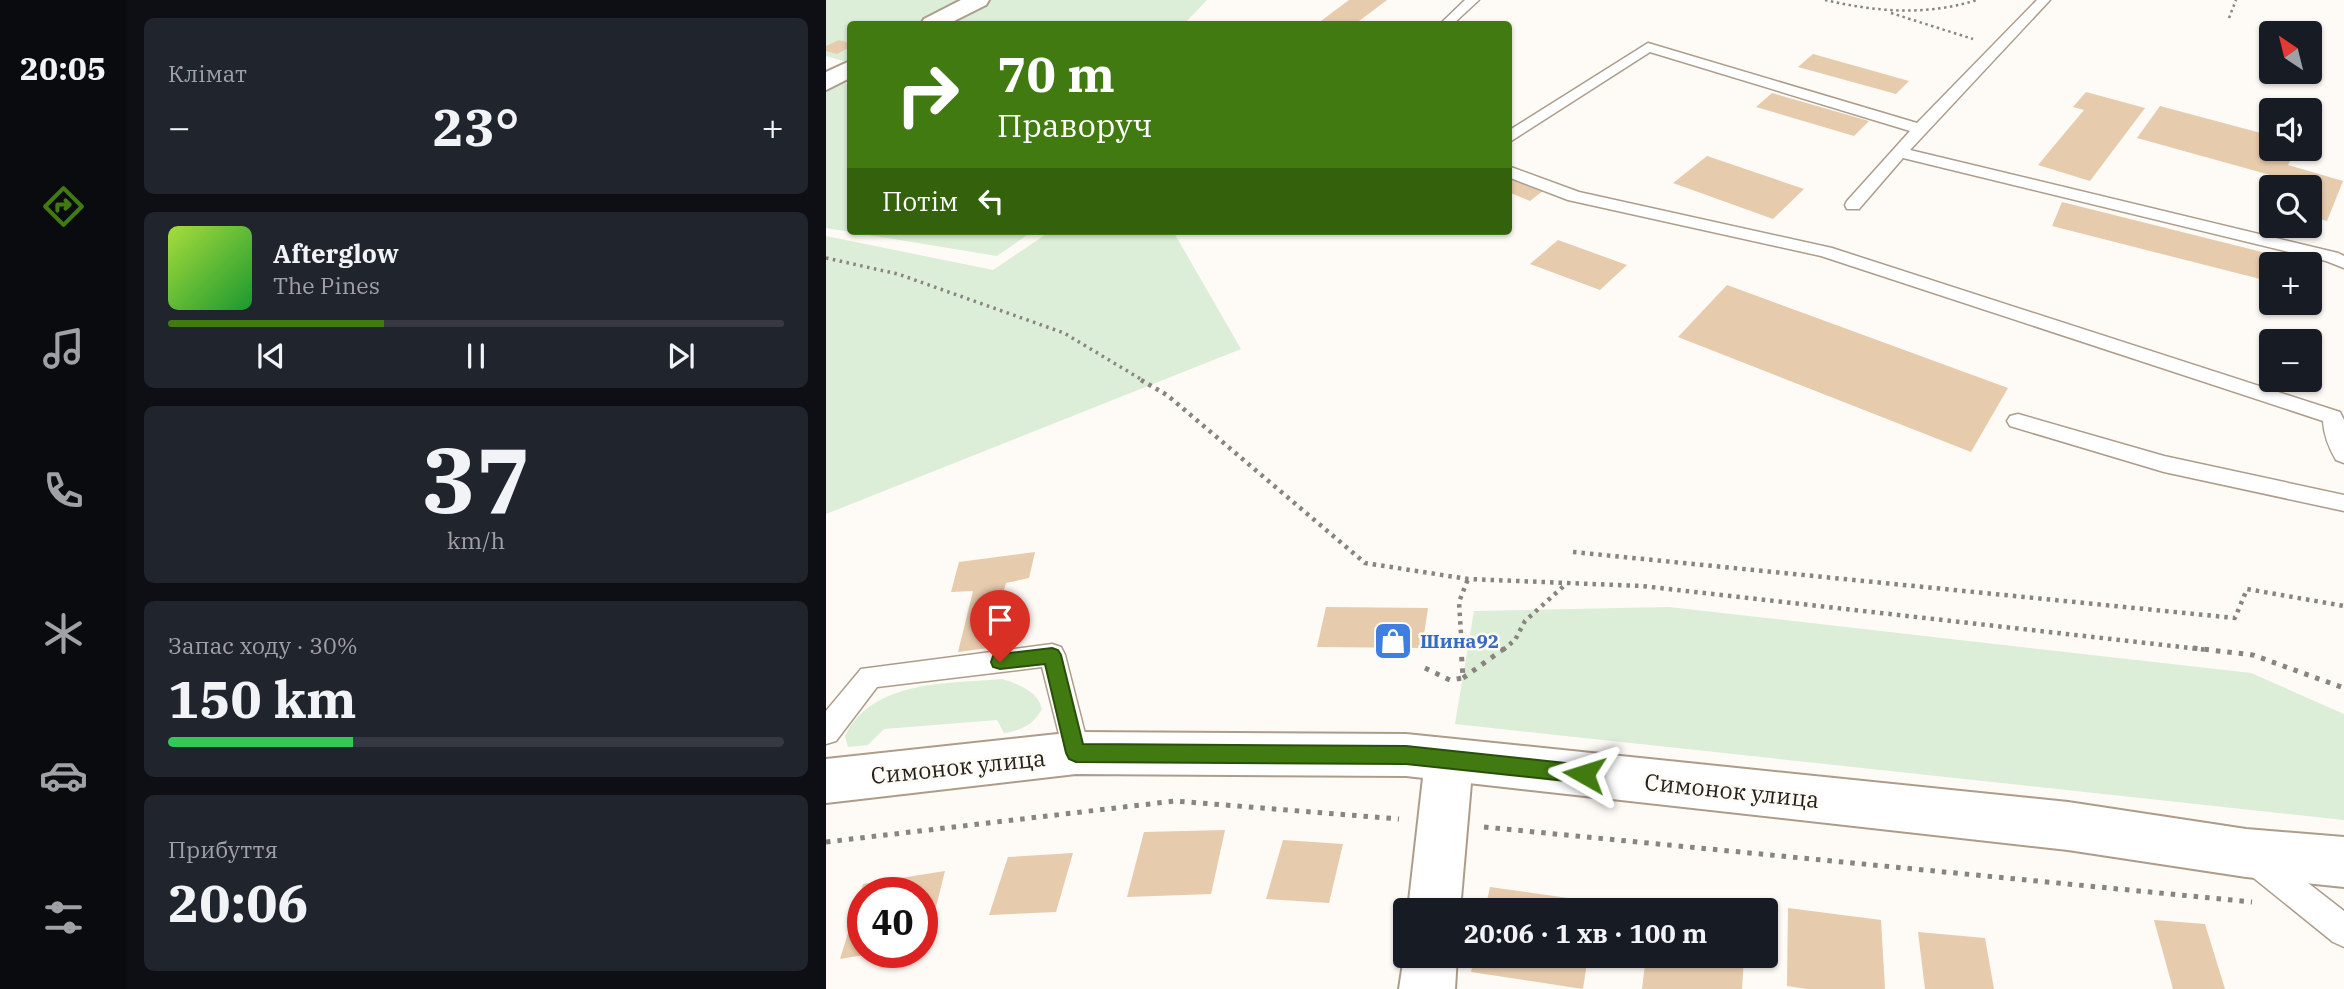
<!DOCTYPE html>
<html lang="uk">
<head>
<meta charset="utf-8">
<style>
  body { margin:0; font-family:"IBM Plex Serif",serif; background:#20242c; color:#f1f3f6; height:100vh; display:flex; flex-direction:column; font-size:26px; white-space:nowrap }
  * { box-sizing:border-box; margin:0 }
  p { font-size:23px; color:#9ea1a6 }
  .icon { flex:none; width:38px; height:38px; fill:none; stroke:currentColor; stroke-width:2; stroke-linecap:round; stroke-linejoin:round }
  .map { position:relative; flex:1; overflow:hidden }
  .side { display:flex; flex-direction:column; gap:18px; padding:18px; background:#0d0f14; width:700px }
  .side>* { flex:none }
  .top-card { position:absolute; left:21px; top:21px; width:665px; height:214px; border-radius:7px; box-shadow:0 2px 5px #0004; background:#407a10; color:#fff; overflow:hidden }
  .needle { width:46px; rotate:325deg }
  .tools { position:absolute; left:1433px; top:21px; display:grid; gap:14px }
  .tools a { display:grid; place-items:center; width:63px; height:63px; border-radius:7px; background:#171b24; box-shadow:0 2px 5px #0004; font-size:35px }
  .speed { position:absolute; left:21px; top:877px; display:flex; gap:14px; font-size:35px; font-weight:700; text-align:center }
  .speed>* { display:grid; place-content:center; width:91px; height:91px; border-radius:50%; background:#171b24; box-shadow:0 2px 5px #0004; line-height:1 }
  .speed .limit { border:10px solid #d22; background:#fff; color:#111 }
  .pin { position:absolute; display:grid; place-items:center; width:60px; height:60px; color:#fff; margin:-72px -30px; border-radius:50% 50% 50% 0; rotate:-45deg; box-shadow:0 0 7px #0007 }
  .pin .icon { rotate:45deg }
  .me { position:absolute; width:77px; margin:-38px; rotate:276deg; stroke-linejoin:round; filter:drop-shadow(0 0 5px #0008) }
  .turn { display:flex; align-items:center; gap:24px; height:147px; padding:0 35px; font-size:32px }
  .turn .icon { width:91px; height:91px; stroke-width:2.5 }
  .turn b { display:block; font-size:49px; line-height:60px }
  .then { display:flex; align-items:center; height:66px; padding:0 35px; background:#0003; gap:14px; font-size:26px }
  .big { font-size:52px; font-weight:700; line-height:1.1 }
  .side .tile { flex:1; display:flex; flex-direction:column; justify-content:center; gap:10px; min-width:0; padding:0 24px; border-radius:10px; background:#20242c }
  .side .dial { align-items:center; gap:0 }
  .dial b { font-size:91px; line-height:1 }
  .song { display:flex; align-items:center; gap:21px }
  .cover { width:84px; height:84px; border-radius:10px; background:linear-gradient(135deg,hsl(80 70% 55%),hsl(130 70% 35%)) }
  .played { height:7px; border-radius:4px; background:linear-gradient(90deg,#407a10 35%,#363941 35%) }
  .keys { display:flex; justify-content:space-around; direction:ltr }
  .heat { display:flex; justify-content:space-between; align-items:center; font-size:38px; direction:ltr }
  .charge { height:10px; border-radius:5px; background:linear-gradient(90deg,#34c759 30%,#363941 0) }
  .trip { position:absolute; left:567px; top:898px; width:385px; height:70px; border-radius:7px; background:#171b24; box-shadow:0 2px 5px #0004; font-weight:700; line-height:70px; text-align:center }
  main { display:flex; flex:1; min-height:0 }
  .tabs { display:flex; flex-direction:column; width:126px; justify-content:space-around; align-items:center; background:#090b0e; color:#9ea1a6 }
  .tabs .icon { width:49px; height:49px }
  .tabs .selected { color:#407a10 }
  .tabs b { font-size:32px; color:#f1f3f6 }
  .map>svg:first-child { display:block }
</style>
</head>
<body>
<main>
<nav class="tabs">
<b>20:05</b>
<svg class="icon selected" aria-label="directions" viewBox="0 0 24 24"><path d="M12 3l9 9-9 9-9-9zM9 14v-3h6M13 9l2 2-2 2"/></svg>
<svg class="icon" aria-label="music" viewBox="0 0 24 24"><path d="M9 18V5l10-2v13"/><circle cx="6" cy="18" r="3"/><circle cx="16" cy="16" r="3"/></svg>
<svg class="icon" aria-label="phone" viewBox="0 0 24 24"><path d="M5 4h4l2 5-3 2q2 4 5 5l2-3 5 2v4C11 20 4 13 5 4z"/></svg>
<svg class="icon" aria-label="climate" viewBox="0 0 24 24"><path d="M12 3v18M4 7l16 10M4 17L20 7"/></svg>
<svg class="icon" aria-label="car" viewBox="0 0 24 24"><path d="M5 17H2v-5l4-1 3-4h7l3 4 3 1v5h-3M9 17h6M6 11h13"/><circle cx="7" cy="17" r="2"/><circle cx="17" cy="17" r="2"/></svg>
<svg class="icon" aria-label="filters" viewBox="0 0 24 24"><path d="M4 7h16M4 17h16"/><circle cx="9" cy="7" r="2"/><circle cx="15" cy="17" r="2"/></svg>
</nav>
<section class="side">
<div class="tile"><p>Клімат</p>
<div class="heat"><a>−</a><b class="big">23°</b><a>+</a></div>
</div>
<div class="tile">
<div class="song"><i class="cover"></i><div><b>Afterglow</b><p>The Pines</p></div></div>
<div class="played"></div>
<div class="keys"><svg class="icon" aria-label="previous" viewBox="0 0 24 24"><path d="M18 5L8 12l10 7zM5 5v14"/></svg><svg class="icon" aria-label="pause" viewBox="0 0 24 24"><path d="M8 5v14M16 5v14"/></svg><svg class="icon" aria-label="next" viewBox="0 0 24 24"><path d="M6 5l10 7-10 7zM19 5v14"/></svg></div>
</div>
<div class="tile dial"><b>37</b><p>km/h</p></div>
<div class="tile"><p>Запас ходу · 30%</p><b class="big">150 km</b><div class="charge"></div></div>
<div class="tile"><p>Прибуття</p><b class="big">20:06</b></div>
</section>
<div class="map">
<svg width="1518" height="989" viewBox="0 0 1518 989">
  <rect width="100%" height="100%" fill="#fefaf6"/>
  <!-- green -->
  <g fill="#dcedd8">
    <path d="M0,0H381L358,24H24V63L0,56Z"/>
    <path d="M0,77L24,85V231H207L171,256L0,228Z"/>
    <path d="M225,231H347L415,349L0,514V236L167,270Z"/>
    <path d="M843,607L1425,673L1518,714V820L629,724L648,611Z"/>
    <path d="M176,679C192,684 212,691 216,709C207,725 196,730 178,733L171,720L58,729L42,745L22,747L19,736C47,679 123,684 176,679Z"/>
  </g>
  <!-- building -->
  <g fill="#e7cbad">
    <path d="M523,0H561L529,24L495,21Z"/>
    <path d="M13,40L24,43V47L11,54L0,51V46Z"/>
    <path d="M987,54L1083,81L1070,94L972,67Z"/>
    <path d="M1260,92L1319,108L1264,181L1212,165L1258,110L1247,107Z"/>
    <path d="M946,93L1043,121L1028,136L930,107Z"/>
    <path d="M1334,106L1446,136V149H1470L1462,165L1517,181L1501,221L1484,216V187H1451L1455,178L1311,138Z"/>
    <path d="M881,156L978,189L947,219L847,183Z"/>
    <path d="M682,176L718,190L704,201L682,192Z"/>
    <path d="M1236,202L1472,261L1471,264H1446V282L1226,226Z"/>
    <path d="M732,240L801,265L774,290L704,264Z"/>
    <path d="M901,285L1182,388L1145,452L852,337Z"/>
    <path d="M209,552L203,578L180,583L162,648L132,652L147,591L125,592L133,562Z"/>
    <path d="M500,607L602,608L596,648L491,647Z"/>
    <path d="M399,830L385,894L301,897L318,832Z"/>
    <path d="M457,840L517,844L503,903L440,899Z"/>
    <path d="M247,853L230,912L163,915L182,857Z"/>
    <path d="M119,871L100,946H96V892H37V952L50,953L14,959L37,884Z"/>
    <path d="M664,887L770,902L769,910H659Z"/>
    <path d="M962,908L1055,920L1059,989H981L961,986Z"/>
    <path d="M1328,920L1379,924L1399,989H1347Z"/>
    <path d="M1092,932L1159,938L1168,989H1099Z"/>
    <path d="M649,956H762L757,989L645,972Z"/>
    <path d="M820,956H918L916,989H816Z"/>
  </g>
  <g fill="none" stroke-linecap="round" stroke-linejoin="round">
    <defs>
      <g id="lane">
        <path d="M639,0H653L627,24H614Z"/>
        <path d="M1211,0H1224L1084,150L1512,253L1518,256V268L1500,261L1077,158L1033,209H1021L1019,205L1021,201L1084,131L824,52L682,143V131L822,43L1091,123Z"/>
        <path d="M682,166L753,192L1006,248L1514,412L1518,420V463L1510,460C1503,448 1498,436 1497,421L995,256L742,200L682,177Z"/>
        <path d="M1192,414L1338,456L1518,495V511L1338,472L1184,426L1181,421L1184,416Z"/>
        <path d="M226,644L235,647L239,655L264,753L260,762L250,766L240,762L216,667L51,687L10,741L0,744V711L35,669Z"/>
        <path d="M1430,846L1441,851L1518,911V947L1507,942L1419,871L1415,861L1419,851Z"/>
      </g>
      <g id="street">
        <path d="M135,0H163L160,5L122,24H95L98,19Z"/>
        <path d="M24,61V78L0,90V72Z"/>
        <path d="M623,739L640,745L647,760L634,910H582L599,760L606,745Z"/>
        <path d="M579,950V956H631L629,989H573Z"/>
      </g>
      <path id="secondary" d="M250,732L580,734L1242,802L1420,829L1518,837V887L1420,877L1242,850L580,776L250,774L0,803V759Z"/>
    </defs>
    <!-- lane casing -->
    <use href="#lane" stroke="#ad9c8a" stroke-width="3"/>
    <!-- street casing -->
    <use href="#street" stroke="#ad9c8a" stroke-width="4"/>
    <!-- secondary casing -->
    <use href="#secondary" stroke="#ad9c8a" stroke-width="4"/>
    <!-- path-far3 -->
    <g stroke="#8a847f" stroke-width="2.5" stroke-dasharray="2.5 3.5" stroke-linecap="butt">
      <path d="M999,0C1051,12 1100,16 1151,0"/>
      <path d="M1065,13L1147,39"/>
      <path d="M1403,18L1410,0"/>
    </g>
    <!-- path-far2 -->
    <path stroke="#8a847f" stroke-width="3.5" stroke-dasharray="2.5 4.5" stroke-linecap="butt" d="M0,258L72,274L238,333L318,381"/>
    <!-- path-far1 -->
    <g stroke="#8a847f" stroke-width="4.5" stroke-dasharray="3.5 5" stroke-linecap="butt">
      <path d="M315,380L341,395L539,563L642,579L816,586L1382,650"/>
      <path d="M747,552L1409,618L1421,589L1518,606"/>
      <path d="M636,650L633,602L642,579"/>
      <path d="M677,650L689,640L699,621L740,584"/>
    </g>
    <!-- path -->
    <g stroke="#8a847f" stroke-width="5" stroke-dasharray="4.5 7" stroke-linecap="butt">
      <path d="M1367,648L1427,655L1518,688"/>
      <path d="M599,668L624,680L637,678L635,648"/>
      <path d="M637,678L679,648"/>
      <path d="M658,827L1426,902"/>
      <path d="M0,842L349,801L573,819"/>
    </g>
    <!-- lane -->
    <use href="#lane" fill="#fff" fill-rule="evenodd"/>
    <!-- street -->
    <use href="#street" fill="#fff" fill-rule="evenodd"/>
    <!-- secondary -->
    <use href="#secondary" fill="#fff" fill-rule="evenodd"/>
  </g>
  <!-- route -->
  <path fill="#407a10" stroke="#2a4f0a" stroke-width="2" d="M226,648L232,650L235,655L257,744L580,746L758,765L765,768L768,774L765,780L758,783L580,764L250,762L243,759L240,753L219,664L174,669L167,667L165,662L167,656L174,654Z"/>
  <!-- icons -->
  <defs>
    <symbol id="shop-square" viewBox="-11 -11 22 22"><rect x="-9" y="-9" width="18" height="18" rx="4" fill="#3f7fe0" stroke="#fefaf6"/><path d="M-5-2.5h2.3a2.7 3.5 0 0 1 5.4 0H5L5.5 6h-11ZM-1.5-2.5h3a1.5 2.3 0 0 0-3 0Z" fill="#fff"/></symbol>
  </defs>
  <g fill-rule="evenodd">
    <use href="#shop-square" x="545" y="619" width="44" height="44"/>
  </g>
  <g text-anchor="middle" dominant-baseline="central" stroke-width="5" stroke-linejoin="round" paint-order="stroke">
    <!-- shop labels -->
    <g font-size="19" font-weight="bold" fill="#366cbe" stroke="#fefaf6" text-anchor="start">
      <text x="594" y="641">Шина92</text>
    </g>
    <!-- near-street labels -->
    <g font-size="23" fill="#262019" stroke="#fefaf6">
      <text transform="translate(132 766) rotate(-6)">Симонок улица</text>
      <text transform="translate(906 790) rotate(6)">Симонок улица</text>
    </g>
  </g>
</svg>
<div class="tools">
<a><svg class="needle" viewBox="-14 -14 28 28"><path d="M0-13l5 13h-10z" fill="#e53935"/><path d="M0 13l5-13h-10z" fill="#9ea1a6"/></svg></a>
<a><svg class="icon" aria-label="sound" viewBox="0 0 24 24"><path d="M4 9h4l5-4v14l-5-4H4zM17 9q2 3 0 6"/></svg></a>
<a><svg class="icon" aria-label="search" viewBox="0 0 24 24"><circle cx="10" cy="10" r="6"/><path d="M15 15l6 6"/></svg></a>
<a>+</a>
<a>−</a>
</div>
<div class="speed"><div class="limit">40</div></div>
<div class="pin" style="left:174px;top:662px;background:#d93025"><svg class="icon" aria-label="arrive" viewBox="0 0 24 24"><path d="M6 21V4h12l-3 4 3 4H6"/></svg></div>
<svg class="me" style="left:758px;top:774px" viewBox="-20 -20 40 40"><path d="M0-17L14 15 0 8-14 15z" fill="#407a10" stroke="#fff" stroke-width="4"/></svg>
<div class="trip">20:06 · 1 хв · 100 m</div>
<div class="top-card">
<div class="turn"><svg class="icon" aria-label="right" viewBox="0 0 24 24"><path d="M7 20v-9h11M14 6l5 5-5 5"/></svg><div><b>70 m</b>Праворуч</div></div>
<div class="then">Потім<svg class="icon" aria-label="left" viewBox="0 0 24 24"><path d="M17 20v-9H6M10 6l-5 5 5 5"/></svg></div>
</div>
</div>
</main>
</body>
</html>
